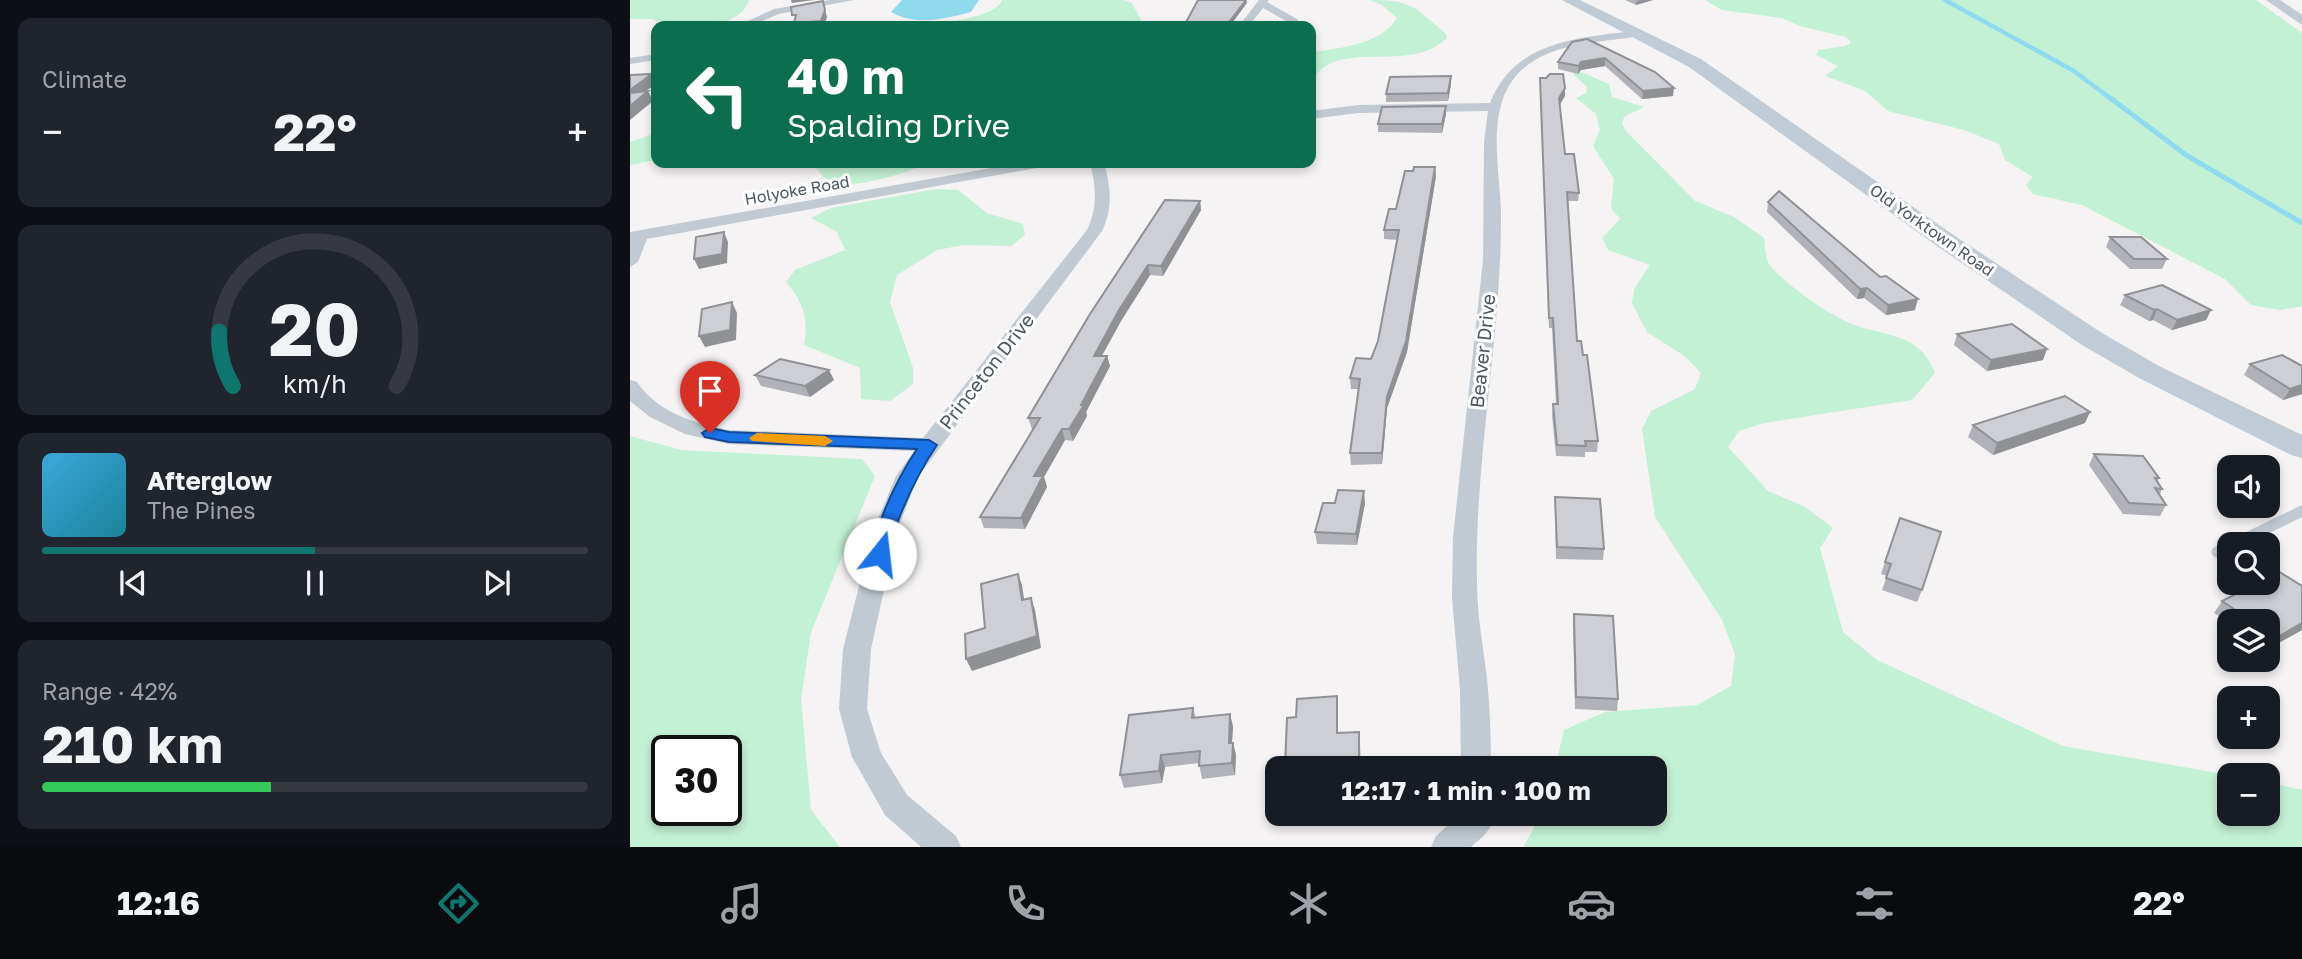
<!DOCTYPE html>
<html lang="en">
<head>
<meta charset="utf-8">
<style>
  body { margin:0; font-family:"Golos Text",sans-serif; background:#20242c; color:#f1f3f6; height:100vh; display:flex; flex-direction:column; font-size:26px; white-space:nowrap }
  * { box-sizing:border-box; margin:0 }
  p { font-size:23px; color:#9ea1a6 }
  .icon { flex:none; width:38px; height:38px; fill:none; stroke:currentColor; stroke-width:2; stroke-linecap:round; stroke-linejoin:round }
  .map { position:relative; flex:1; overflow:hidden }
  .drawer { display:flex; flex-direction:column; gap:18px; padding:18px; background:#0d0f14; width:630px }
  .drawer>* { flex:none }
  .banner { position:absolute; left:21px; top:21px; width:665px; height:147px; border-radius:14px; box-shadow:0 4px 10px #0003; background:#0b6e4f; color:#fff; overflow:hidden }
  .fabs { position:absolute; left:1587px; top:455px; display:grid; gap:14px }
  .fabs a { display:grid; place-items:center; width:63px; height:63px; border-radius:14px; background:#171b24; box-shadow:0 4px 10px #0003; font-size:35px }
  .speed { position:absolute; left:21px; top:735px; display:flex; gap:14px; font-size:35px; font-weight:700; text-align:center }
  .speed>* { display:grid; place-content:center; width:91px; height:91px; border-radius:50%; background:#171b24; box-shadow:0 4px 10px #0003; line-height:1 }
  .speed .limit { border:4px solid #111; border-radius:10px; background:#fff; color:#111 }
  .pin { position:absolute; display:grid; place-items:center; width:60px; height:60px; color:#fff; margin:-72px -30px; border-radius:50% 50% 50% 0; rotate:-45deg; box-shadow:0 0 7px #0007 }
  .pin .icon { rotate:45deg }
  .me { position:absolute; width:77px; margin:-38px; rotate:16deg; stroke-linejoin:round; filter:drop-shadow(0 0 5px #0008) }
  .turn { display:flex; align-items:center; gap:24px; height:147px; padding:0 21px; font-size:32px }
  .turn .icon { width:91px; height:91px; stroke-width:2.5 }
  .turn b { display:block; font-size:49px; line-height:60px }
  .big { font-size:52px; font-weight:700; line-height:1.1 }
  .drawer .tile { flex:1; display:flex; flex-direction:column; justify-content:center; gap:10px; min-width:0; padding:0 24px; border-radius:14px; background:#20242c }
  .drawer .dial { align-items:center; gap:0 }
  .dial svg { height:182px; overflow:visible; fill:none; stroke:#363941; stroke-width:7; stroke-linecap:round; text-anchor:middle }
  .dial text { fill:#f1f3f6; stroke:none }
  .song { display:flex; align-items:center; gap:21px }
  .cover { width:84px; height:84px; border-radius:10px; background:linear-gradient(135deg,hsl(200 70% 55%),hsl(190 70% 35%)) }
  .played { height:7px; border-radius:4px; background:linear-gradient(90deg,#0f766e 50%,#363941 50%) }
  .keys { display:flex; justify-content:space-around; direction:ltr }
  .heat { display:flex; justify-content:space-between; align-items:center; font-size:38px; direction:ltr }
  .charge { height:10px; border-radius:5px; background:linear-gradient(90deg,#34c759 42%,#363941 0) }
  .trip { position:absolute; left:635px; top:756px; width:402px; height:70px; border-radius:14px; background:#171b24; box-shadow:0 4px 10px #0003; font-weight:700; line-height:70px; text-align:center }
  .menu { display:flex; height:112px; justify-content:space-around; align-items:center; background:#090b0e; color:#9ea1a6 }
  .menu .icon { width:49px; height:49px }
  .menu .on { color:#0f766e }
  .menu b { font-size:32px; color:#f1f3f6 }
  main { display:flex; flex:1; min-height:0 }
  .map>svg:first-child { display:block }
</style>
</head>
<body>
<main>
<section class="drawer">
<div class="tile"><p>Climate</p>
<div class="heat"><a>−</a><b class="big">22°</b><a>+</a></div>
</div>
<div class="tile dial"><svg viewBox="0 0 100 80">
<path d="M14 69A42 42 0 1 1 86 69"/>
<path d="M14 69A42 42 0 0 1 8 45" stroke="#0f766e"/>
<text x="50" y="56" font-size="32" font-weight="700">20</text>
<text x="50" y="72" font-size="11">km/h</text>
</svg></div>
<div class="tile">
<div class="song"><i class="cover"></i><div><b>Afterglow</b><p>The Pines</p></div></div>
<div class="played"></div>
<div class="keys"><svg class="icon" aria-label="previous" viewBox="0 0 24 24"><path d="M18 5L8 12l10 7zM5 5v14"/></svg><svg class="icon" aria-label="pause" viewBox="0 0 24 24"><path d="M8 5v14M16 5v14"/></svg><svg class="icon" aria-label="next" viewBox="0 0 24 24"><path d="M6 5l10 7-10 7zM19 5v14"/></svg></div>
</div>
<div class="tile"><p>Range · 42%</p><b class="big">210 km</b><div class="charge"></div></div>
</section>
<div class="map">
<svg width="1672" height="847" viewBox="0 0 1672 847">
  <rect width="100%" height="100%" fill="#f5f3f3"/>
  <!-- green -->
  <g fill="#c3f1d5" fill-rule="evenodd">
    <path d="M0,0H119C109,31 57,26 30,26L29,22L22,19H0Z"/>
    <path d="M372,0H493L502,3L514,26H228C243,19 256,26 271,26C291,26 366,20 372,0Z"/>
    <path d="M740,0C781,0 784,6 815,33L817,38C778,75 714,38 684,77H681V52C708,49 752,44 767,18L752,5Z"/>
    <path d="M1075,0H1626L1672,33V306L1650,310L1621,305L1595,279L1452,205L1403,194L1396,185L1403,177L1375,160L1369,144L1334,130L1258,111L1235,91L1195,76L1208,66L1186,55L1188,50L1216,46L1221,42L1216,37L1170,26L1152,18L1092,10Z"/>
    <path d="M944,69L979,84L982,97L1014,107L994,117L992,124L996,131L1065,201L1104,217L1134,238C1135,245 1135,257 1139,264C1153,283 1199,315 1222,324C1257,337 1291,333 1305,373L1282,400L1134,423L1109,431L1098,447L1138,491L1175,507L1203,528L1190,548L1213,632L1247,660L1433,746L1599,775L1600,814H1638V782L1672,790V847H893L912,814H1026V768H925L934,730L975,712L1067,705L1101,686L1105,654L1092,620L1025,517L1012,429L1021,411L1065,389L1071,373L1056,357L1017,332L1002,303L1004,289L1020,265L978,250L972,238L990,219L981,208L984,179L963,146L970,130L966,114L946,98L956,93L957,87L944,75Z"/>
    <path d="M26,133V160L0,165V142Z"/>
    <path d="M178,163H284L287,168C268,175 218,191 199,181C191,176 188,167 178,163Z"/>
    <path d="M306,189L328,190L357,213L393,224L395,235L381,246L334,245L307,250L267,275L260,302L283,368V384L260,401L231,399L230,368L174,345C179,318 173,302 156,282L165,270L215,250L207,232L181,218L201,208Z"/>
    <path d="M0,436L51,450L232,459L245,476L181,632L171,699L181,810L210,847H0ZM37,751H96V810H37Z"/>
  </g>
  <!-- water -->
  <path fill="#90daee" d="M272,0H349L341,12C315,19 285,26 261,12Z"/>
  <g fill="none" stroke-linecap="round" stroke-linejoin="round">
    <!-- stream-far1 -->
    <path stroke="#90daee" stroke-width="4.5" d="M1315,0L1444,71L1481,99"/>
    <!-- stream -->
    <path stroke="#90daee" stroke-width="5" d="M1479,97L1556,155L1672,223"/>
    <!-- service -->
    <g stroke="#c1cad2" stroke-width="11">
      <path d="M1604,544L1672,511"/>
      <path d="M1587,552L1600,546"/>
    </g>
    <!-- minor -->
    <g fill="#c1cad2" fill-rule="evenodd">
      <path d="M200,0H224L149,14L120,26H107L144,9Z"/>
      <path d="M629,0H639L637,2L667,19L669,26H659L658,22L633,8L619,26H609Z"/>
      <path d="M1010,30L1015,33L1014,35C971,44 916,40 885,77C856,113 870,170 871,212C872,336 844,458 847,583C847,615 853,646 857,678C860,708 861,738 861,768H831L830,690L822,598L823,537L853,260L854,142L858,111L728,113L681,119V111L728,105L860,103C885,39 951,38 1010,30Z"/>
      <path d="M26,54V60L0,64V58Z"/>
      <path d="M390,163H419L412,167L17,239L8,262L0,267V232Z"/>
      <path d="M460,163H474C481,187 483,208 472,231L288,477L267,531L241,649L237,709L251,753L277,795L326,836L331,847H291L255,815L222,757L209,709L213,649L243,531L266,476L284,451L99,444L55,434L20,417L0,401V380L7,382C28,413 64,423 99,430L293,438L457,230C468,207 466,187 460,163Z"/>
      <path d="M830,814H862C864,830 852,837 841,847H801L806,836Z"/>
    </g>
    <!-- tertiary -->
    <path fill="#c1cad2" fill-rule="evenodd" d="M1636,0H1650L1672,15V25Z"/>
    <!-- secondary -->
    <path fill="#c1cbd6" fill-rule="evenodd" d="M932,0H950L1071,59L1325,236L1472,333L1529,366L1672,435V458L1661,455L1509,378L1452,345L1307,246L1059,67Z"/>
  </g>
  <!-- wall -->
  <g fill="#b0b2b7">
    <path d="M995,0H1023L1006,5Z"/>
    <path d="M957,39L1043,96L1012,99L975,66L951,70L948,74L928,69V62Z"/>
    <path d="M910,78H916L935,88V96L930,104L935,154L949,193L948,201H937L947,341L953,355L968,441L967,452H955V457L926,456L922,415L923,404H926L922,328H919Z"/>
    <path d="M821,84L818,101L756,102V94Z"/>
    <path d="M816,114L812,133L748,132V124Z"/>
    <path d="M805,167L806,176L777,352L757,408L752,464L721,465L720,453L728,389H721L720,378L741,359L748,341L768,240L754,239V230L766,209L783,171Z"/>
    <path d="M570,201L571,210L533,276L520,275L491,321L472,356H477L480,366L456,412L457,416L443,441L435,440L414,477L417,487L395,529L354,528L350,517L404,429H402L398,418Z"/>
    <path d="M1138,202L1285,310L1256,315L1234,298L1227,299L1137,212Z"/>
    <path d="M1480,237L1537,259L1532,269H1500L1476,247Z"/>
    <path d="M1495,295L1581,310L1576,320L1542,330L1523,320L1519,321L1490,305Z"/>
    <path d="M1327,334L1413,360L1357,371L1324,345Z"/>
    <path d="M1620,364L1672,394L1653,400L1614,375Z"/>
    <path d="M125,375L204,380L180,397L131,386Z"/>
    <path d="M1455,423L1363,455L1338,437L1343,425Z"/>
    <path d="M1464,454L1529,478L1527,481L1532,489L1530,494L1536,505L1530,516L1493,514L1459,465Z"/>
    <path d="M925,497L974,549L973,560L926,559L925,509Z"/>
    <path d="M735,503L727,545L687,544L685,532Z"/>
    <path d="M1270,518L1292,590L1287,602L1252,590L1257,576L1251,574Z"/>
    <path d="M1672,586V630L1638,649V621H1600V623L1584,613L1592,601Z"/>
    <path d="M944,614L988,699L987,711L945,709L943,626Z"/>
    <path d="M707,696L708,708V733L730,744L731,768H656L655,765L666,717Z"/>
    <path d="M563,708L566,718L603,726L602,743H603L606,755L605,775L572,779L569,763L535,767L532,783L494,788L490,775Z"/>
  </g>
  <!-- shaded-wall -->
  <g fill="#909195">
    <path d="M161,0H184L162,3Z"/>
    <path d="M616,0L617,3L600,26H596Z"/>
    <path d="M1012,0H1023L1006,5L1007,1Z"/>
    <path d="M193,1L197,17L194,26H165L164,23Z"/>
    <path d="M975,58V66L951,70L948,74L949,66L951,62Z"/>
    <path d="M22,74L26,84L0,102V90Z"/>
    <path d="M821,76V84L818,101V93Z"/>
    <path d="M935,88V96L929,106V98Z"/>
    <path d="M1044,88L1043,96L1012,99L1013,91Z"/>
    <path d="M18,91L23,101L0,120V106Z"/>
    <path d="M816,106V114L812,133V124Z"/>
    <path d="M805,167L806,176L777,352L757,408L752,464V453L757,397Z"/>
    <path d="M570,201L571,210L533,276L531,266Z"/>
    <path d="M94,232L98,242L97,263L69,269L64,259Z"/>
    <path d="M518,265L520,275L491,321L466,366L464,356L489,310Z"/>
    <path d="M1237,288L1234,298L1227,299L1230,289Z"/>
    <path d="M1288,299L1285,310L1256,315L1258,305Z"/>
    <path d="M102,302L107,313L106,340L75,347L69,336Z"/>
    <path d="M1527,309L1523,320L1519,321L1524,310Z"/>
    <path d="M1581,310L1576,320L1542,330L1547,320Z"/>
    <path d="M1417,349L1413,360L1357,371L1361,360Z"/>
    <path d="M477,356L480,366L456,412L457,416L443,441L439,429Z"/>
    <path d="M199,370L204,380L180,397L175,386Z"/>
    <path d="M1672,385V394L1653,400L1660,389Z"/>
    <path d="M1460,412L1455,423L1363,455L1367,443Z"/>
    <path d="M432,429L435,440L414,477L417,487L395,529L391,518L404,476Z"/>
    <path d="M734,491L735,503L727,545L726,534Z"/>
    <path d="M388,574L392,585L396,612L392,600Z"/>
    <path d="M401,598L405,610L411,648L342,671L336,659Z"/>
    <path d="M1672,623V630L1638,649L1646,638Z"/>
    <path d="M707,696L708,708V746L707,733Z"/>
    <path d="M600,714L603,726L601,755L599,743Z"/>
    <path d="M603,743L606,755L605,775L602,763Z"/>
    <path d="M531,755L535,767L532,783L529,771Z"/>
  </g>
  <!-- building -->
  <g fill="#cdcfd5" stroke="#909195" stroke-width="2">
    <path d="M568,0H616L596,26H554Z"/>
    <path d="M193,1L195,10L191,21L164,23L166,15H162L161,7Z"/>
    <path d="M957,39L1025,72L1044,88L1013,91L975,58L951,62L949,66L928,62L942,42Z"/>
    <path d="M22,74L0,90V75Z"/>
    <path d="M920,74H933L935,88L929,98L935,154H944L949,193L937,192L947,341H951L953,355H957L968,441H955L956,446L927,445L923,404H928L923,318H919L910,78H916Z"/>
    <path d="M821,76L818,93L756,94L760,77Z"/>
    <path d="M18,91L0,106V93Z"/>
    <path d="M816,106L812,124H748L752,107Z"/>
    <path d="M784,167H805L776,341L757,397L752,453H720L730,379L720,378L726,358L741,359L748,341L769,230H754L759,209H766L775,171H783Z"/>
    <path d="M1149,191L1250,277L1256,276L1288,299L1258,305L1237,288L1230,289L1138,202Z"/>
    <path d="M535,200L570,201L531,266L518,265L489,310L464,356H477L451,405H454L439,429H432L404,476H413L391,518L350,517L410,418H398L460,314Z"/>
    <path d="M94,232L92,254L64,259L66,237Z"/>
    <path d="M1480,237H1511L1537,259H1504Z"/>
    <path d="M1532,285L1581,310L1547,320L1527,309L1524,310L1495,295Z"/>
    <path d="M102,302L100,330L69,336L72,309Z"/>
    <path d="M1382,324L1417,349L1361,360L1327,334Z"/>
    <path d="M1652,355L1672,366V385L1660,389L1620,364Z"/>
    <path d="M150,359L199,370L175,386L125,375Z"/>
    <path d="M1435,396L1460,412L1367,443L1343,425Z"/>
    <path d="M1464,454L1513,456L1529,478H1525L1532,489L1525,488L1536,505L1499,503Z"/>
    <path d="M708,490L734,491L726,534L685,532L693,503H705Z"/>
    <path d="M925,497L970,499L974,549L927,547Z"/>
    <path d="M1270,518L1311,532L1292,590L1256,578L1261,564L1255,562Z"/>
    <path d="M1648,571L1672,586V623L1646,638L1638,632V621H1622L1592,601L1627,583H1638V577Z"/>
    <path d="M388,574L392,600L401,598L407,636L336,659L335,634L355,628L351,584Z"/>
    <path d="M944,614L983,616L988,699L946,697Z"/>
    <path d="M707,696V733L729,732V760L655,765L657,718L666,717L667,699Z"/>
    <path d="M563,708L562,718L600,714L599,743H603L602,763L569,766L570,751L531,755L529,771L490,775L499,715Z"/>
  </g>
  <!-- route -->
  <path fill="#1a73e8" stroke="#114b97" stroke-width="2" d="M80,428L99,432L299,440L307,445C289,471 277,497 266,526C262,537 262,549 256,559H243L240,554C250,516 265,482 287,449L99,442L75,437L72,433Z"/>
  <!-- slow -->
  <path fill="#f59e0b" d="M127,433L195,436L203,441L195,446L122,441L119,438Z"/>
  <g text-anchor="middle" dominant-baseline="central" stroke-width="6" stroke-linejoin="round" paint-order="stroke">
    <!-- far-street labels -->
    <g font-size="16" fill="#4a5661" stroke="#fff">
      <text transform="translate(167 190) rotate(-10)">Holyoke Road</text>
      <text transform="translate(1302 230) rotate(35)">Old Yorktown Road</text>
    </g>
    <!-- street labels -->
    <g font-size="19" fill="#4a5661" stroke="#fff">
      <text transform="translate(852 351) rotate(-84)">Beaver Drive</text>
      <text transform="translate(356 371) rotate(-52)">Princeton Drive</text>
    </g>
  </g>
</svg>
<div class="fabs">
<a><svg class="icon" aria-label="sound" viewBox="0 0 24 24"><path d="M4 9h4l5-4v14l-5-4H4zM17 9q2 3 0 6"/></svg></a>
<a><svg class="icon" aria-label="search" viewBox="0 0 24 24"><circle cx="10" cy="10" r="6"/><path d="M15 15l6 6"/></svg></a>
<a><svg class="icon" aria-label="layers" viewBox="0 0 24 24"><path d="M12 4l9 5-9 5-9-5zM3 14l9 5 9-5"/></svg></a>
<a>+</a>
<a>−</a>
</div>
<div class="speed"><div class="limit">30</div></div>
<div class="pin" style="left:80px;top:433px;background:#d93025"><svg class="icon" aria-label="arrive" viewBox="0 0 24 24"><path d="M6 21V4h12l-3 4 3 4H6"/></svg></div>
<svg class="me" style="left:250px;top:554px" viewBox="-20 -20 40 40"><circle r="19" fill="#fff"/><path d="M0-13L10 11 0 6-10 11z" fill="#1a73e8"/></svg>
<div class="trip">12:17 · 1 min · 100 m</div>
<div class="banner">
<div class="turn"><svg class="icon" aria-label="left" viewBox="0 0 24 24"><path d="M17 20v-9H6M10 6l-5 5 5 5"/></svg><div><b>40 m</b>Spalding Drive</div></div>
</div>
</div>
</main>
<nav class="menu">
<b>12:16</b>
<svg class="icon on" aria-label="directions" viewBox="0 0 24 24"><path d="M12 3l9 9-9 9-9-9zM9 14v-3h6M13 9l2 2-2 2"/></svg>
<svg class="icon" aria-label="music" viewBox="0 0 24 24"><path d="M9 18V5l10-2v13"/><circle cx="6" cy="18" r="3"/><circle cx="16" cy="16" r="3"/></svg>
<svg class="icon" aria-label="phone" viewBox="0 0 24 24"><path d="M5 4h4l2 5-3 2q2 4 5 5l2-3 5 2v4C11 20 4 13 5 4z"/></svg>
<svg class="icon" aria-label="climate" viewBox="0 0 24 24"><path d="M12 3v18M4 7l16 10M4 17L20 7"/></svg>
<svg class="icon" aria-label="car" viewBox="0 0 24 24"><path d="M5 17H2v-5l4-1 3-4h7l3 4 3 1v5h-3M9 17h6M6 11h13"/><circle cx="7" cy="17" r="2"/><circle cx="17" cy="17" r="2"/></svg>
<svg class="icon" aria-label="filters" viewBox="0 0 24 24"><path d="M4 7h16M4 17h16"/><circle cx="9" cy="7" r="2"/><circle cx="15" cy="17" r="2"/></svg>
<b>22°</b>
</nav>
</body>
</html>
